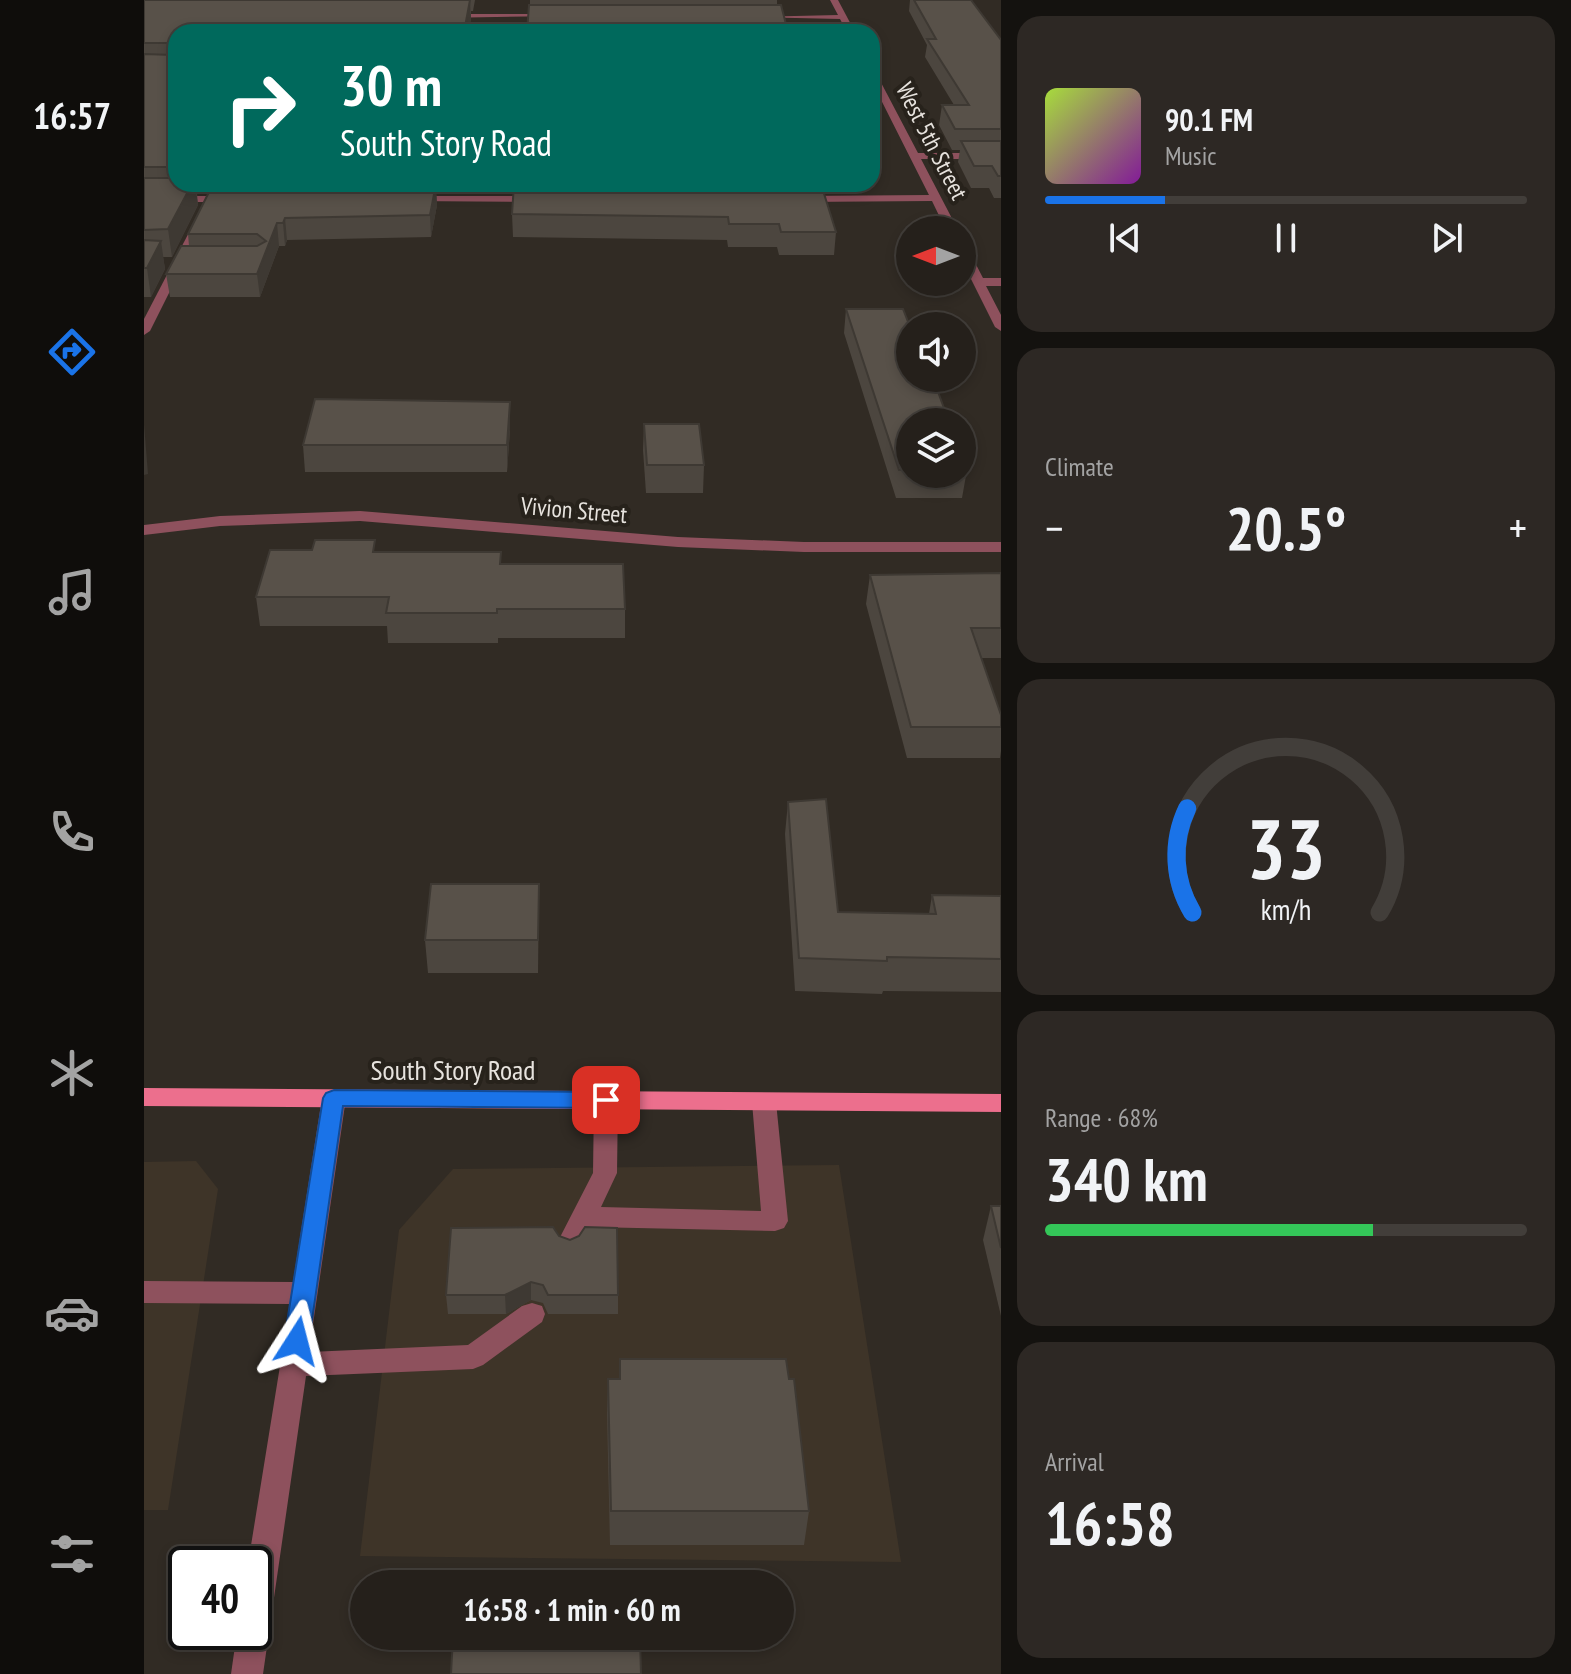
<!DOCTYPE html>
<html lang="en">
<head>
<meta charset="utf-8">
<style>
  body { margin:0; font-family:"PT Sans Narrow",sans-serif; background:#2d2824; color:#f1f3f6; height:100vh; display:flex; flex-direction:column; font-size:30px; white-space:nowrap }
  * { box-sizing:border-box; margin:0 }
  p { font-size:26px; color:#a3a3a3 }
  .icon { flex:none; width:44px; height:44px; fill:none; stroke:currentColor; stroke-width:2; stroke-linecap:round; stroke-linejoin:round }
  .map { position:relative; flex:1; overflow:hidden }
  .drawer { display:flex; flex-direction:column; gap:16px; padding:16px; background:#14120f; width:570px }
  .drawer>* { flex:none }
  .top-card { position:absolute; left:24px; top:24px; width:712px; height:168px; border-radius:24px; box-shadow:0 4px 12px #0003,0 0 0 2px #423e3a; background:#00695c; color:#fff; overflow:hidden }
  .needle { width:52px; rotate:270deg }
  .buttons { position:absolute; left:752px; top:216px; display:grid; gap:16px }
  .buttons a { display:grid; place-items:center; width:80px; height:80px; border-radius:50%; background:#25201b; box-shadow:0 4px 12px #0003,0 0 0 2px #423e3a; font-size:40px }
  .speed { position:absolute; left:24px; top:1546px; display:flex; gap:16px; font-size:40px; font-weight:700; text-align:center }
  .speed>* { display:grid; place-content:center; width:104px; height:104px; border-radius:50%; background:#25201b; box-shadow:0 4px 12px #0003,0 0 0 2px #423e3a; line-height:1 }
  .speed .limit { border:4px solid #111; border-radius:12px; background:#fff; color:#111 }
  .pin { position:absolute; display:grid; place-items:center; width:68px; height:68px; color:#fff; margin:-34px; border-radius:16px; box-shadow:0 4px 12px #0006 }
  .me { position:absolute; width:88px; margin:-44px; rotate:9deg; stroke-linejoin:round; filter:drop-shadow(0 0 6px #0008) }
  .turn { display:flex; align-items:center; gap:28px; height:168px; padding:0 40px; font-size:36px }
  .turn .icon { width:104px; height:104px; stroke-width:2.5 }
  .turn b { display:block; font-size:56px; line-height:68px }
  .big { font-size:60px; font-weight:700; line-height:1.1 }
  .drawer .card { flex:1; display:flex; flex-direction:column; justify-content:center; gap:12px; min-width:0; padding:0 28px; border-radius:24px; background:#2d2824 }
  .drawer .dial { align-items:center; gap:0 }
  .dial svg { height:208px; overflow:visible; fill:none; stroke:#423e3a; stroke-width:7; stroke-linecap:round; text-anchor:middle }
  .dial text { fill:#f1f3f6; stroke:none }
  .song { display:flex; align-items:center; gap:24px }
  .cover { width:96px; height:96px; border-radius:12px; background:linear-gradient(135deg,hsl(80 70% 55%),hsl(290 70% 35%)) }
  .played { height:8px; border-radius:4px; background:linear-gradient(90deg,#1a73e8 25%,#423e3a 25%) }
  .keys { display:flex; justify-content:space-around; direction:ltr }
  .heat { display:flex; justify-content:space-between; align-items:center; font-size:44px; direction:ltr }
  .charge { height:12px; border-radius:6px; background:linear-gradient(90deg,#34c759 68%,#423e3a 0) }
  .trip { position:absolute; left:206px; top:1570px; width:444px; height:80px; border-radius:40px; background:#25201b; box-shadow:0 4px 12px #0003,0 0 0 2px #423e3a; font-weight:700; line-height:80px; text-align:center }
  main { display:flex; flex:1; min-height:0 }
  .tab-bar { display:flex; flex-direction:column; width:144px; justify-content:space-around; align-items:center; background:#0f0d0b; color:#a3a3a3 }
  .tab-bar .icon { width:56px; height:56px }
  .tab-bar .on { color:#1a73e8 }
  .tab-bar b { font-size:36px; color:#f1f3f6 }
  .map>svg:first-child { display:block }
</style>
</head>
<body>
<main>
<nav class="tab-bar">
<b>16:57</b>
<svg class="icon on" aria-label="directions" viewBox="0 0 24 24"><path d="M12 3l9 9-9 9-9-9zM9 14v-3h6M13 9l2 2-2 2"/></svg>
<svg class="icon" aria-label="music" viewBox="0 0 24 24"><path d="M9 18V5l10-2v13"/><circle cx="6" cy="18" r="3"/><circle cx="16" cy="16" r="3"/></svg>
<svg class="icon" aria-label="phone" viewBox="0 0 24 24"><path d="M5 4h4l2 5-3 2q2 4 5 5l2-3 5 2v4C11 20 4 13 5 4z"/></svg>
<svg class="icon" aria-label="climate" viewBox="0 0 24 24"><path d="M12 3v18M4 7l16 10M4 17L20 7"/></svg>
<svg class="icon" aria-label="car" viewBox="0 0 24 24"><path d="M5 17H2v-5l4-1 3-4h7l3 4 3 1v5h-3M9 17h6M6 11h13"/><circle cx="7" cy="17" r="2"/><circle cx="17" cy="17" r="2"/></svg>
<svg class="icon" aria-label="filters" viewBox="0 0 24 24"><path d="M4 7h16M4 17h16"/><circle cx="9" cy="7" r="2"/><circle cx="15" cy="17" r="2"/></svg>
</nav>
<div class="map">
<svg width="857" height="1674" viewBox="0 0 857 1674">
  <rect width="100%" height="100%" fill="#312b24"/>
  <!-- built -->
  <g fill="#3e3428">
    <path d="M52,1161L74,1189L24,1510H0V1162Z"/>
    <path d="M695,1165L757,1562L216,1556L255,1230L309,1169Z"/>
  </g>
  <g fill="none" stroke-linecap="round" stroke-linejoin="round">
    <!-- minor -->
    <g fill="#8e515d" fill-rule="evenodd">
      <path d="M686,0H694L711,32H703L696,19L611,17L694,15Z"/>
      <path d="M299,14H411L415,16L296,18Z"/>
      <path d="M728,70L732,73L774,153H857V159H777L814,230H802L788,201L656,202L651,199L656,196L785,195L728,82Z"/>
      <path d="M0,196H88L93,199L88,202H0Z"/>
      <path d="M268,196H396L401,199L396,202L264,201V197Z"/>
      <path d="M52,219L61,221L6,331L0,335V319Z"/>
      <path d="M818,246L824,249L839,278H857V286H842L857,315V331L851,327L818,261Z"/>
      <path d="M216,511L534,537L660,542H857V552H660L534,547L216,521L76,526L0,535V525L76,516Z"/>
      <path d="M190,1089L198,1092L202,1098L165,1352L324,1345L378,1306L388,1303L398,1306L401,1314L398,1322L339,1365L329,1369L162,1376L119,1674H87L93,1632H110V1564H104L146,1304L0,1303V1281L149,1282L178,1098L182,1092Z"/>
      <path d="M462,1091L470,1094L474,1100L473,1173L457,1207L617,1211L608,1102L612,1096L620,1093L628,1096L632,1102L644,1221L640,1228L631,1231L447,1227L434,1252L425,1255L416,1252L412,1245L449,1173L450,1100L454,1094Z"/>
    </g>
    <!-- major -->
    <path fill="#ec6f8d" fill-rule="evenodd" d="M0,1088L857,1094V1112L0,1106Z"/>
  </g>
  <!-- wall -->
  <g fill="#4c463f">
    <path d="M0,0H331L329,11H327V21L32,32V184H297L295,193H292L293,205L287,237L143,240L141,246H135L116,297H26L22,274L45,246L44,234L64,193H53L54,205L28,257H19L21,269L7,297H0Z"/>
    <rect x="386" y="0" width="247" height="5"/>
    <path d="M766,0H827L857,40V198H850L845,188H827L814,162L816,150H808L795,125L798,105H810L781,57L783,45L765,11Z"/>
    <path d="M370,184L692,232L690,255H635L633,247H584L583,240L369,237L368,214Z"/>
    <path d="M702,309L766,422V474H818V457L823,470L818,498H752L700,333Z"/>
    <path d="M366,402V429L363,472H161L159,445Z"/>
    <path d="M500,424L560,465L559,493H502L499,450Z"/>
    <path d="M232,552L357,564L481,609V638H354V643H244L243,626H116L112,597Z"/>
    <path d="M857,573V658H837L857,715V751L856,758H763L722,604L726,575Z"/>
    <path d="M644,802L694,912L785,914L788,895L857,896V992L739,991L738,994L651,991L641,834Z"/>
    <path d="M395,884L394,973H284L281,940Z"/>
    <path d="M847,1206H857V1316L839,1240Z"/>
    <path d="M415,1236L474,1295V1314H404L399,1303L387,1300L362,1314H304L302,1295Z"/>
    <path d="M476,1359L645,1379L665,1511L660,1545H466L463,1413L464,1379H475Z"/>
  </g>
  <!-- shaded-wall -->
  <g fill="#3e3933">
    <path d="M326,0L327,21L325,32H320Z"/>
    <path d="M48,184H51L54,205L28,257L24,229Z"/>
    <path d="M292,184L293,205L287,237L286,215Z"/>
    <path d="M141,218L143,240L141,246L139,223Z"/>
    <path d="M133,223L135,246L116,297L113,274Z"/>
    <path d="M17,241L21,269L7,297L3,268Z"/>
    <path d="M366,402V429L363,472V445Z"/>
    <path d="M0,424L4,474L0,475Z"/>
    <path d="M387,1282V1300L362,1314L361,1295Z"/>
  </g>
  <!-- building -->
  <g fill="#585149" stroke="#3e3933" stroke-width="2">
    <path d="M0,0H326L320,32H32V46L29,43H0Z"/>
    <path d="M770,0H827L857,40V129H811L798,105H825L783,39H792Z"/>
    <path d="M385,5H637L644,32H383Z"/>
    <path d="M32,46V167H0V54L29,55Z"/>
    <path d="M817,141H857V176H854L848,166H830Z"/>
    <path d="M0,178H32V184H48L24,229L0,230Z"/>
    <path d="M69,184H292L286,215L141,218L139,223H133L113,274H22L37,246H113L122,241L113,234H44Z"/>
    <path d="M370,184H677L692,232H637L635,224H585L584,217L368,214Z"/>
    <path d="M0,240L17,241L3,268H0Z"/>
    <path d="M702,309H759L766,327V378H789L805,422H766V470H755Z"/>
    <path d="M171,399L366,402L363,445H159Z"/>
    <path d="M500,424H555L560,465H503Z"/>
    <path d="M818,457L823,470H818Z"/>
    <path d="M171,540H231L229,552H357L356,564H479L481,609H353V613H242L245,597H112L126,550H168Z"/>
    <path d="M857,573V628H827L857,715V727H767L726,575Z"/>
    <path d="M682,799L694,912L792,914L788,895L857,896V959L743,957V961L655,958L644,802Z"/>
    <path d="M287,884H395L394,940H281Z"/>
    <path d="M847,1206H857V1248Z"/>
    <path d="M409,1227L415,1236L426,1240L435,1236L441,1227L473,1228L474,1295H404L399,1285L387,1282L361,1295H302L307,1228Z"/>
    <path d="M476,1359H642L645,1379H650L665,1511H467L464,1379H476Z"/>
    <path d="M313,1573H494V1584H312Z"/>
    <path d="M309,1636H496L497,1674H307Z"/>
  </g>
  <!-- route -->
  <path fill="#1a73e8" stroke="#114b97" stroke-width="2" d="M190,1090L462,1092L470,1095L473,1100L470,1106L462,1108L199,1106L165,1341L162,1349L153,1352L144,1349L140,1341L179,1098L182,1093Z"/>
  <g text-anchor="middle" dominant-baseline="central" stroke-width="8" stroke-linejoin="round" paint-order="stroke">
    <!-- far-street labels -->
    <g font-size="24" fill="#e7e3de" stroke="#27221b">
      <text transform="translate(788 141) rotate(63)">West 5th Street</text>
      <text transform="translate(430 510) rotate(5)">Vivion Street</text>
    </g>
    <!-- street labels -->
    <g font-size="28" fill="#e7e3de" stroke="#27221b">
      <text x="309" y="1069">South Story Road</text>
    </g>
  </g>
</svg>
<div class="buttons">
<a><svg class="needle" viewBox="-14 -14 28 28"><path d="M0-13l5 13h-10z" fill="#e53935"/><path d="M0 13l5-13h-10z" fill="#a3a3a3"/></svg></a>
<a><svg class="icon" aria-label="sound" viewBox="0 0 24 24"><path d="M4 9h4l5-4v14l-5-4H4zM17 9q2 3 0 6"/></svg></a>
<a><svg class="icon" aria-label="layers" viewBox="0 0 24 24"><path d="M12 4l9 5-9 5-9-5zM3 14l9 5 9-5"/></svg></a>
</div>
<div class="speed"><div class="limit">40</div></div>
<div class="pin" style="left:462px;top:1100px;background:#d93025"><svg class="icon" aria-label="arrive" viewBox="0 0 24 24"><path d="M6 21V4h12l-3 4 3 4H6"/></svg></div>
<svg class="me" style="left:153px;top:1341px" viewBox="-20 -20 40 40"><path d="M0-17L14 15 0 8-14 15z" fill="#1a73e8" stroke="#fff" stroke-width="4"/></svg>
<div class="trip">16:58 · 1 min · 60 m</div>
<div class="top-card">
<div class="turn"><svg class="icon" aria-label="right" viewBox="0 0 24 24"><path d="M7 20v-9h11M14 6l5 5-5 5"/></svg><div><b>30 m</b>South Story Road</div></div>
</div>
</div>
<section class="drawer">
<div class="card">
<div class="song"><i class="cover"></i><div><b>90.1 FM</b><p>Music</p></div></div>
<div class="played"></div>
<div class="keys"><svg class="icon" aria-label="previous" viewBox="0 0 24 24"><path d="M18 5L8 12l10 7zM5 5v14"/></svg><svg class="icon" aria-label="pause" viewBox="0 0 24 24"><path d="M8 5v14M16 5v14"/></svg><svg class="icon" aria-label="next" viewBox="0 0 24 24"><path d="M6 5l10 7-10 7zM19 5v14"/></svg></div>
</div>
<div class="card"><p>Climate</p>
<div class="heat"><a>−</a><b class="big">20.5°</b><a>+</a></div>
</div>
<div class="card dial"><svg viewBox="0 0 100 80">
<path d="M14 69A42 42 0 1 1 86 69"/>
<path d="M14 69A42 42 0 0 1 12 29" stroke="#1a73e8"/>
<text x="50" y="56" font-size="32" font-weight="700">33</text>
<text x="50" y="72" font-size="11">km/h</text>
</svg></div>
<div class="card"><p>Range · 68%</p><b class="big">340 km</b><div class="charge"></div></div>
<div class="card"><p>Arrival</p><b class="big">16:58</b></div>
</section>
</main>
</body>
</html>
